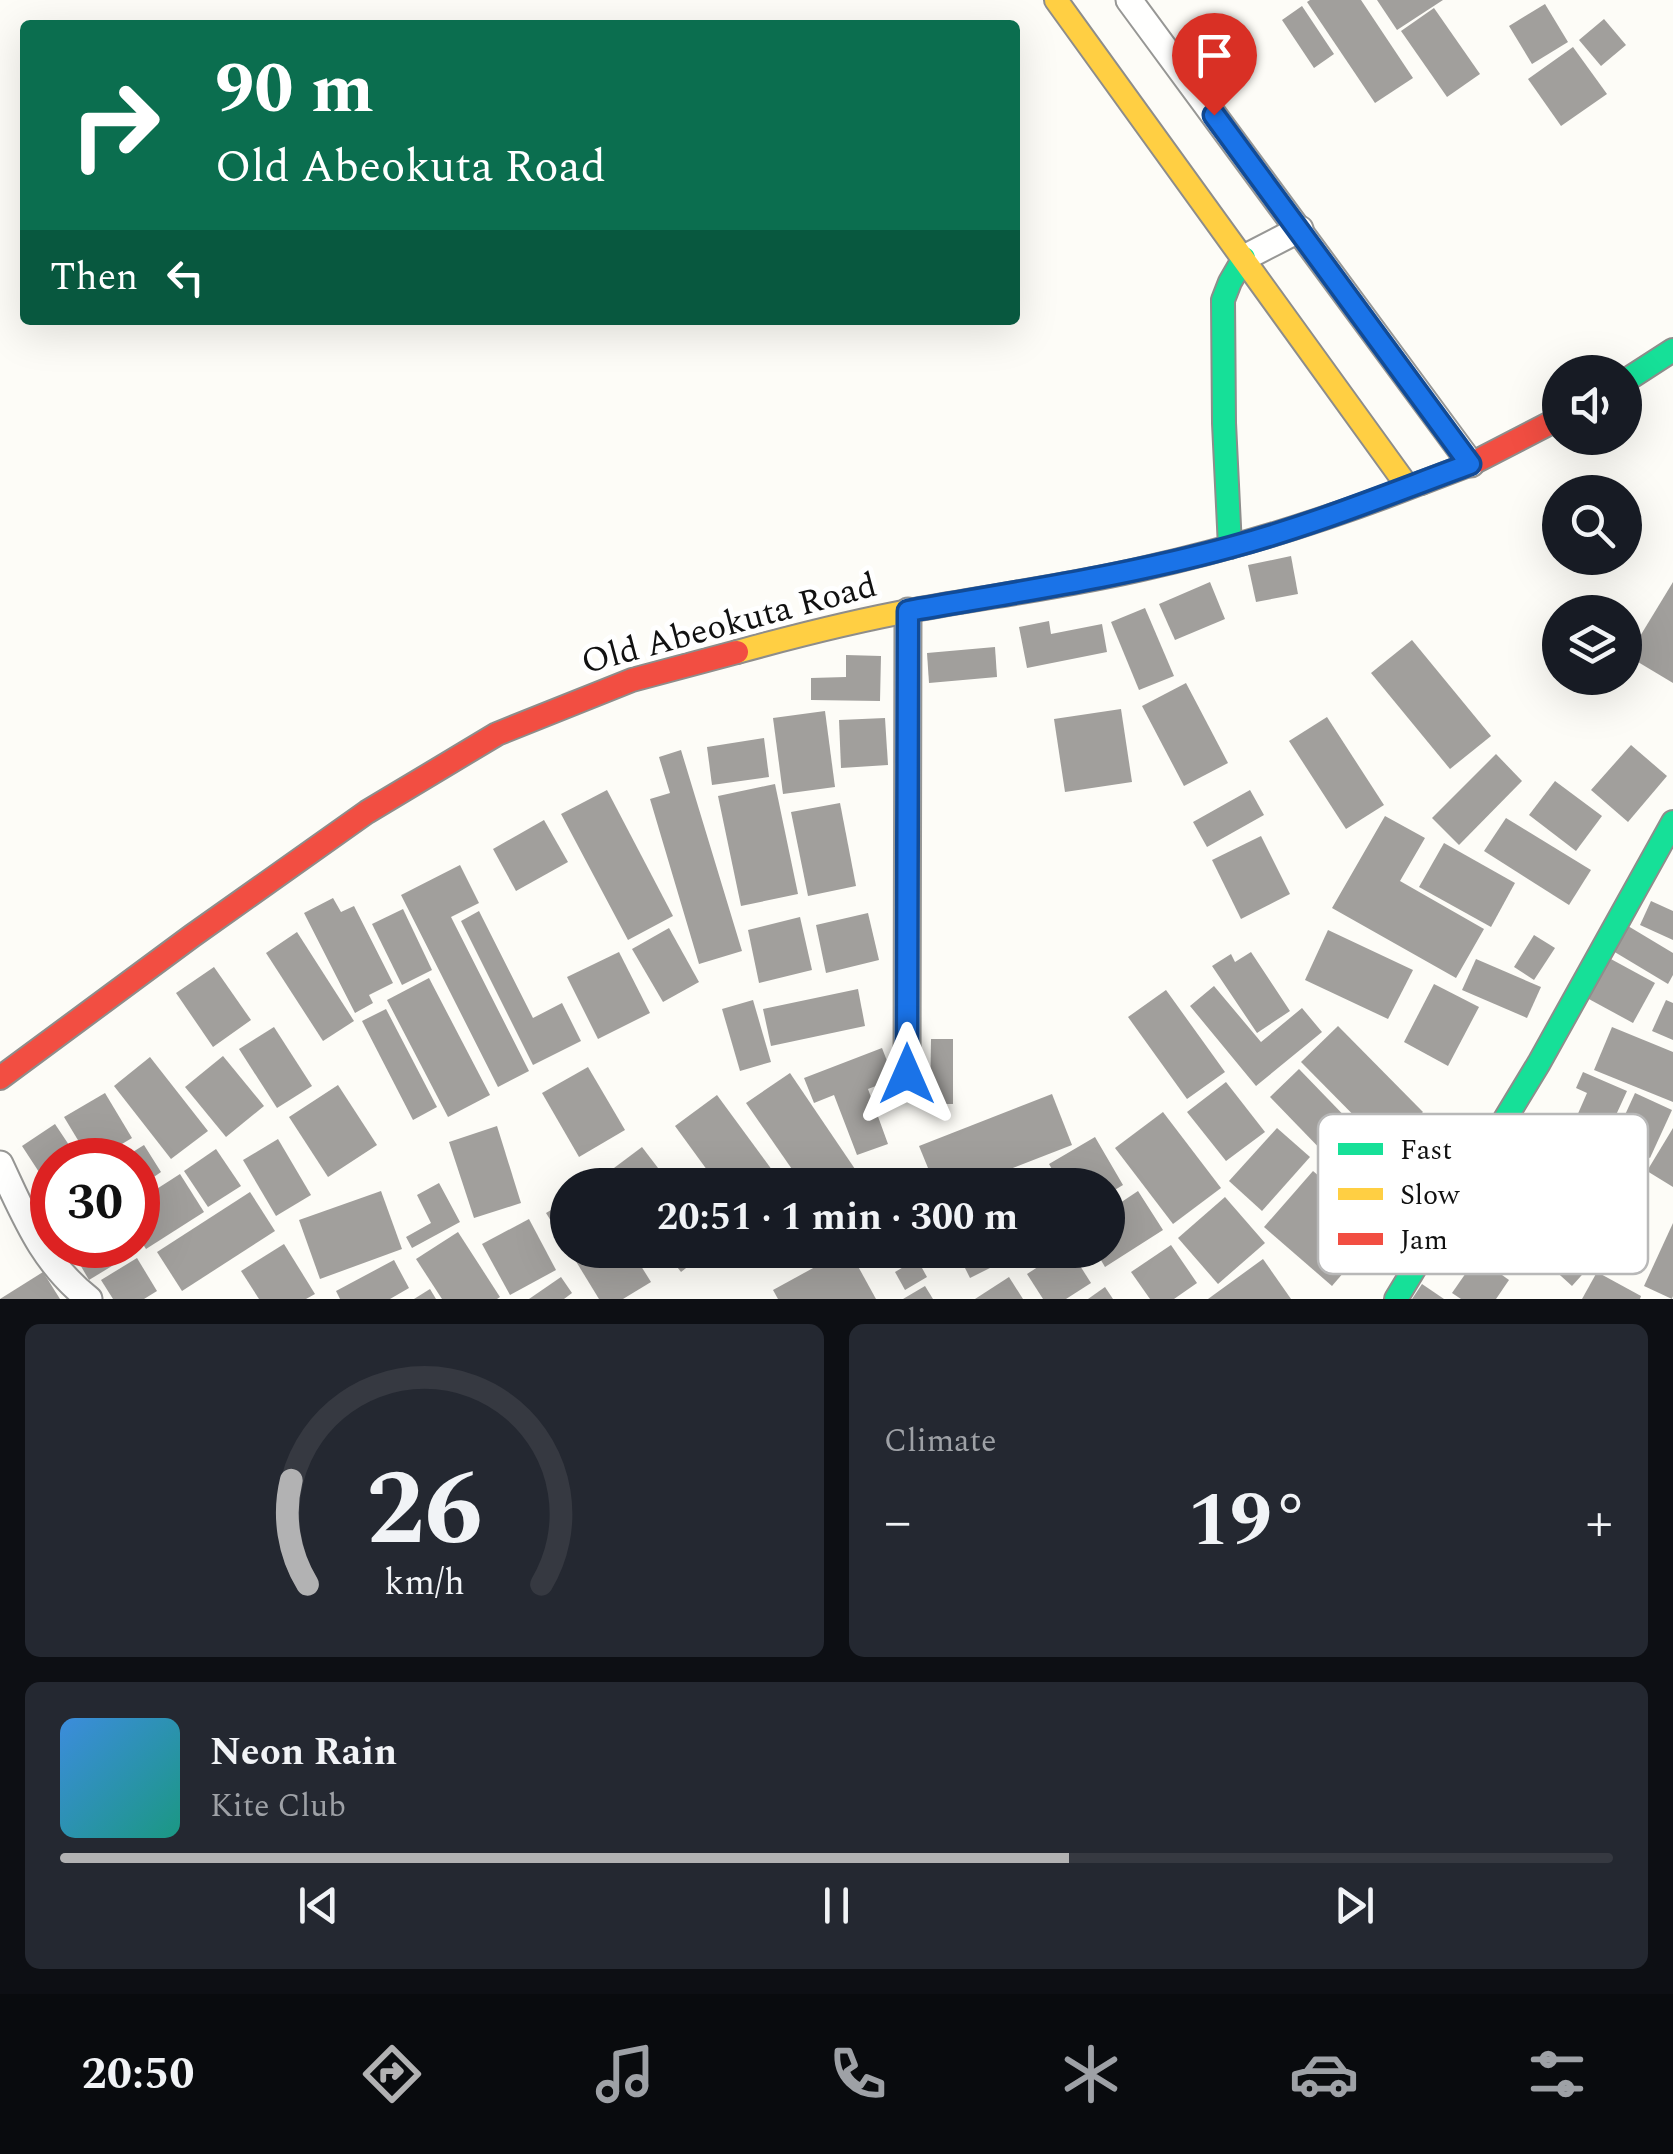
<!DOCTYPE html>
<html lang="en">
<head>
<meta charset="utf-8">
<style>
  body { margin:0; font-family:Spectral,serif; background:#242831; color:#f1f3f6; height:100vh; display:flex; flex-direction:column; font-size:38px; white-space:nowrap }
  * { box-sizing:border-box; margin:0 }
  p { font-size:32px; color:#9ea1a6 }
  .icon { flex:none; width:55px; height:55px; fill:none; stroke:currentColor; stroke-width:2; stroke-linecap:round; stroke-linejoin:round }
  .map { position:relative; height:1299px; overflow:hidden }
  .sheet { display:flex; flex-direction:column; gap:25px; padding:25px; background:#0d0f14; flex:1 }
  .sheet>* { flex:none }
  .guide { position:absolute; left:20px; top:20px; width:1000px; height:305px; border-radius:10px; box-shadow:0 10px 40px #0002; background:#0b6e4f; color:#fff; overflow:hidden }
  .tools { position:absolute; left:1542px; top:355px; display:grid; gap:20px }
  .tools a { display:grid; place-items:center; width:100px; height:100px; border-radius:50%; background:#171b24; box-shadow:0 10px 40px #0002; font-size:50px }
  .speed { position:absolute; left:30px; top:1138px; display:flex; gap:20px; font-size:50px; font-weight:700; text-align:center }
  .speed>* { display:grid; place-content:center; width:130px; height:130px; border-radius:50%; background:#171b24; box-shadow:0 10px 40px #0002; line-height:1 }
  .speed .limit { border:15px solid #d22; background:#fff; color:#111 }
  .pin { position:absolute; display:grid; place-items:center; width:85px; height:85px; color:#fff; margin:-102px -42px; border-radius:50% 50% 50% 0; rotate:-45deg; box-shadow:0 0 10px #0007 }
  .pin .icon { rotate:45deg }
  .me { position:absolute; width:110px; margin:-55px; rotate:0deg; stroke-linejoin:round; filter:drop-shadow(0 0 8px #0008) }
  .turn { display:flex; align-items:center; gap:35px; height:210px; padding:0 30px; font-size:45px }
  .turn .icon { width:130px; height:130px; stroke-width:2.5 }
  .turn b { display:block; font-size:70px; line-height:85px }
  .then { display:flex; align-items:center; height:95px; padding:0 30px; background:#0003; gap:20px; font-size:38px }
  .big { font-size:75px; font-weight:700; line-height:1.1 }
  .sheet .tile { flex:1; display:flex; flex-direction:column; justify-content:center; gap:15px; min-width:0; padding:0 35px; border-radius:15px; background:#242831 }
  .sheet .dial { align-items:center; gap:0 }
  .dial svg { height:260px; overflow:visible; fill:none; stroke:#363941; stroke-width:7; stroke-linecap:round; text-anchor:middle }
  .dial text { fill:#f1f3f6; stroke:none }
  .song { display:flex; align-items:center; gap:30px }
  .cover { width:120px; height:120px; border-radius:15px; background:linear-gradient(135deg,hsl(210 70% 55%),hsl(170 70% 35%)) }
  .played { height:10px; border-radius:5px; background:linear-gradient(90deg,#b2b2b3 65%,#363941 65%) }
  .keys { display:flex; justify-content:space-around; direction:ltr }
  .heat { display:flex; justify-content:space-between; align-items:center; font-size:55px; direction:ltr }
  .sheet .tiles { flex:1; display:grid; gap:25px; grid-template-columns:1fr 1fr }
  .tile:last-child { grid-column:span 2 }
  .trip { position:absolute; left:550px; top:1168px; width:575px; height:100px; border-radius:50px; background:#171b24; box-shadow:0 10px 40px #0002; font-weight:700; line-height:100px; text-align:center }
  .dock { display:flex; height:160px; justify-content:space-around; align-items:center; background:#090b0e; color:#9ea1a6 }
  .dock .icon { width:70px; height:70px }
  .dock .selected { color:#b2b2b3 }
  .dock b { font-size:45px; color:#f1f3f6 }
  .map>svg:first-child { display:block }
</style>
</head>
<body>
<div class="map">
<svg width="1673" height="1299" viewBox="0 0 1673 1299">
  <rect width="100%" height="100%" fill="#fdfcf7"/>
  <!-- building -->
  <g fill="#a19f9c">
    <path d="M1310,0H1361L1413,78L1375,103L1307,2Z"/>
    <path d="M1377,0H1443L1397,30Z"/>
    <path d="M1545,4L1568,42L1532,64L1509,26Z"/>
    <path d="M1302,6L1334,54L1314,68L1282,20Z"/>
    <path d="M1434,8L1480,74L1447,97L1401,31Z"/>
    <path d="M1604,19L1626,45L1601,66L1579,40Z"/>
    <path d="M1573,47L1607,94L1561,126L1528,79Z"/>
    <path d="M1291,556L1298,594L1256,602L1248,565Z"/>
    <path d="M1210,582L1225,619L1175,640L1159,604Z"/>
    <path d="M1673,582V683L1628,656Z"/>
    <path d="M1145,608L1174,676L1139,690L1111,622Z"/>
    <path d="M1049,621L1051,634L1102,624L1107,652L1027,668L1019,627Z"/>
    <path d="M1412,640L1491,736L1450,769L1371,673Z"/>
    <path d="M995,647L997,677L929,683L927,653Z"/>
    <path d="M846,655L881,656L880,701L811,700V678L846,677Z"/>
    <path d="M1186,683L1228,763L1184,786L1142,706Z"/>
    <path d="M1121,709L1132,782L1065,792L1054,719Z"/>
    <path d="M825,711L835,787L783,794L773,718Z"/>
    <path d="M1327,717L1384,805L1346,829L1289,741Z"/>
    <path d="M885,718L888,765L841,768L839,720Z"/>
    <path d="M764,738L769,777L712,785L707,747Z"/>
    <path d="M1631,745L1667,776L1628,822L1591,790Z"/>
    <path d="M681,750L742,951L699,964L650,799L670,793L659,757Z"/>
    <path d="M1496,754L1522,781L1459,845L1432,818Z"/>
    <path d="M1555,781L1602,816L1576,851L1529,815Z"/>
    <path d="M775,784L798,894L741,906L718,796Z"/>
    <path d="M607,790L673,916L628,940L561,814Z"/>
    <path d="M1250,790L1264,815L1207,847L1193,822Z"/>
    <path d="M840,803L856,886L808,896L791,812Z"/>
    <path d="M1385,816L1425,838L1400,881L1484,929L1456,978L1332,908Z"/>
    <path d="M1506,818L1591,870L1569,905L1484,851Z"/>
    <path d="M544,820L568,862L516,891L493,849Z"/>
    <path d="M1261,836L1290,894L1241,919L1212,860Z"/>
    <path d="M1444,843L1515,883L1491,927L1419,887Z"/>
    <path d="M460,865L479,903L451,917L529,1071L498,1087L401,895Z"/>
    <path d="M333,898L341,912L354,906L393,983L369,995L373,1003L355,1013L304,913Z"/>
    <path d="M1651,901L1673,911V940L1640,925Z"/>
    <path d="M403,909L432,970L402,985L372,924Z"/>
    <path d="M479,911L533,1018L562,1003L581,1041L533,1065L461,921Z"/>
    <path d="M868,913L879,960L826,973L816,925Z"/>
    <path d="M800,917L812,970L759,983L748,930Z"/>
    <path d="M1628,926L1673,953V975L1668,984L1613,951Z"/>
    <path d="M669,928L699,982L663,1002L632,949Z"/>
    <path d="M1328,930L1413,970L1388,1019L1305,980Z"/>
    <path d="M297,932L354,1021L323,1041L266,953Z"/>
    <path d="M1534,935L1555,948L1534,980L1514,967Z"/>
    <path d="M619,952L650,1013L598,1039L567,977Z"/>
    <path d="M1251,952L1290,1011L1257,1033L1212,966L1231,954L1235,962Z"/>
    <path d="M1609,958L1655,983L1633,1023L1587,998Z"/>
    <path d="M1476,959L1541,987L1527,1018L1462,990Z"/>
    <path d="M214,967L251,1020L213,1047L176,993Z"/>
    <path d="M429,978L490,1095L448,1117L387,1000Z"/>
    <path d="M1434,984L1479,1007L1448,1066L1404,1042Z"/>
    <path d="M1214,986L1261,1042L1302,1008L1322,1032L1256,1086L1190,1006Z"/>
    <path d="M858,989L865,1026L771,1046L763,1009Z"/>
    <path d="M1166,990L1225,1072L1187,1099L1128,1017Z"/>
    <path d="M753,1000L771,1062L740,1071L722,1009Z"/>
    <path d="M1666,1000L1673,1003V1040L1652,1031Z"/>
    <path d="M386,1009L437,1107L413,1120L362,1021Z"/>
    <path d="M1338,1026L1423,1112L1386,1148L1301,1062Z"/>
    <path d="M274,1027L312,1086L277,1108L239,1049Z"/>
    <path d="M1612,1027L1673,1052V1102L1594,1070Z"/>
    <path d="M931,1039H953V1104H930Z"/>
    <path d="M882,1048L894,1079L868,1089L888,1144L857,1155L834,1095L814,1103L804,1078Z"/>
    <path d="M223,1056L264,1106L226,1137L185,1087Z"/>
    <path d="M150,1057L208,1131L171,1159L114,1086Z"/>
    <path d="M588,1067L625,1130L579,1157L542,1093Z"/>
    <path d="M1299,1069L1387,1160L1358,1188L1270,1097Z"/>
    <path d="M1583,1072L1627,1091L1605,1139L1573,1125L1587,1093L1576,1088Z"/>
    <path d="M790,1073L855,1169L833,1185H803L746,1103Z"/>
    <path d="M1226,1082L1265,1132L1226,1161L1187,1112Z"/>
    <path d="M338,1085L377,1145L328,1177L289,1117Z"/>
    <path d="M105,1093L132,1138L95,1160H90L64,1117Z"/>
    <path d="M1635,1093L1672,1110L1650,1158L1613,1141Z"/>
    <path d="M1052,1094L1072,1145L969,1185H935L919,1146Z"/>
    <path d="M717,1095L783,1185H718L675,1126Z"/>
    <path d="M1163,1112L1221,1188L1173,1224L1115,1148Z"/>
    <path d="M55,1124L79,1160H52V1192L22,1146Z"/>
    <path d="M497,1126L521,1203L474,1218L449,1142Z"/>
    <path d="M1277,1128L1310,1157L1262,1211L1229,1181Z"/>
    <path d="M1673,1128V1187L1647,1171Z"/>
    <path d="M1095,1137L1123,1185L1108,1194V1185H1061L1049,1164Z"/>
    <path d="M278,1139L311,1195L276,1216L243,1160Z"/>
    <path d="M144,1145L161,1172L138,1188V1160H120Z"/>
    <path d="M642,1147L671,1185H614L606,1174Z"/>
    <path d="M216,1149L241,1186L208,1207L184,1171Z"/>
    <path d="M1313,1171L1381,1229L1332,1286L1264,1227Z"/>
    <path d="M180,1174L204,1212L146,1249L138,1236V1201Z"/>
    <path d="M439,1183L460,1222L412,1248L406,1237L431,1223L417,1195Z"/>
    <path d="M1523,1188L1579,1239L1571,1249L1590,1266L1572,1286L1496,1217Z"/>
    <path d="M381,1191L402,1249L320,1279L299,1220Z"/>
    <path d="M1138,1191L1163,1230L1105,1267L1095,1250H1108V1211Z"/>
    <path d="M250,1192L275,1231L182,1291L157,1252Z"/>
    <path d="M1225,1197L1265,1243L1218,1284L1178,1238Z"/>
    <path d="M568,1200V1248L546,1213Z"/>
    <path d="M52,1201V1232L39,1210Z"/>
    <path d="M529,1219L556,1270L510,1295L482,1244Z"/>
    <path d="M1673,1223V1296L1672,1299L1644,1286Z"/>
    <path d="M458,1232L500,1297L497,1299H442L416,1259Z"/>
    <path d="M284,1244L315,1294L306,1299H259L241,1271Z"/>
    <path d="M94,1245H131L135,1252L89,1280L75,1256Z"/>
    <path d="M1171,1245L1197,1283L1174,1299H1150L1131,1272Z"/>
    <path d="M569,1250H631L651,1282L623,1299H599Z"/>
    <path d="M664,1250H709L681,1272Z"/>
    <path d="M846,1250H849L876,1299H778L773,1290Z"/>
    <path d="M956,1250H1026L970,1278Z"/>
    <path d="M1064,1250H1070L1091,1283L1066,1299H1043L1027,1274Z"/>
    <path d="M1477,1257L1509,1280L1496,1299H1461L1452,1293Z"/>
    <path d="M137,1258L157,1291L144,1299H113L101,1280Z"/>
    <path d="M917,1259L927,1277L905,1290L895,1272Z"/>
    <path d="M1263,1259L1291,1299H1208Z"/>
    <path d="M394,1260L409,1288L390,1299H340L336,1291Z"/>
    <path d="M43,1272L60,1299H0Z"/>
    <path d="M1597,1272L1641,1296L1640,1299H1582Z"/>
    <path d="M561,1277L572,1293L564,1299H529Z"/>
    <path d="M1009,1277L1023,1299H975Z"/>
    <path d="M1422,1284L1444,1299H1412Z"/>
    <path d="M925,1286L933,1299H903Z"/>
    <path d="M1105,1287L1113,1299H1088Z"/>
    <path d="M430,1289L436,1299H414Z"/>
  </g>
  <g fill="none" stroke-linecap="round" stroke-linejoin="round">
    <defs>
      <g id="street">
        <path d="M1129,0L1471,464"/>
        <path d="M1244,258L1300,229"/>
        <path d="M907,1074L908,611"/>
        <path d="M0,1164C25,1217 42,1262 89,1299"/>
      </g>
      <g id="fast">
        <path d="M1625,381L1673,350"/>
        <path d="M1230,547L1224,423L1223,300L1230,282L1244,258"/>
        <path d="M1396,1299L1539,1063L1673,822"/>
      </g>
      <g id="slow">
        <path d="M1056,0L1408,487"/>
        <path d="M737,652C795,636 854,621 914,610C991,596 1069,586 1146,568C1240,547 1331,518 1421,483"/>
      </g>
      <g id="jam">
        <path d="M1421,483L1471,464L1560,418"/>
        <path d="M0,1078L192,936L367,812L497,734L632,680L737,652"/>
      </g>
    </defs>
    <!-- street casing -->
    <use href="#street" stroke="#979795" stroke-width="29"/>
    <!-- fast casing -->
    <use href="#fast" stroke="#8e8d8b" stroke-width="26"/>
    <!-- slow casing -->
    <use href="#slow" stroke="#8e8d8b" stroke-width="26"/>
    <!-- jam casing -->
    <use href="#jam" stroke="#8e8d8b" stroke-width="26"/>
    <!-- street -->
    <use href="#street" stroke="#fffffe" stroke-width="25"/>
    <!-- fast -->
    <use href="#fast" stroke="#16e098" stroke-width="22"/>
    <!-- slow -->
    <use href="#slow" stroke="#ffcf43" stroke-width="22"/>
    <!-- jam -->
    <use href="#jam" stroke="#f24e42" stroke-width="22"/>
  </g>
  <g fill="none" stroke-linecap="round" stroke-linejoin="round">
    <defs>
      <path id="route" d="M907,1074L908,611C1016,592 1125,576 1231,547C1313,525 1391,493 1470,464L1214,115"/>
    </defs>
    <!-- route casing -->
    <use href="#route" stroke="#114b97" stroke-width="25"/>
    <!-- route -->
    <use href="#route" stroke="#1a73e8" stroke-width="18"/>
  </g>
  <g text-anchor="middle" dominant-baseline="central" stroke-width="10" stroke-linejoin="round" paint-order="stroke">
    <!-- street labels -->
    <g font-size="35" fill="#111" stroke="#fff">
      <text transform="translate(729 624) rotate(-15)">Old Abeokuta Road</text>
    </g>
  </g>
  <!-- legend -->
  <rect x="1318" y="1114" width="330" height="160" rx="15" fill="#fff" stroke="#b8b8b8" stroke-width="2.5"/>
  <rect x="1338" y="1143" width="45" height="12" fill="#16e098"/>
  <rect x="1338" y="1188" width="45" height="12" fill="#ffcf43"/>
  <rect x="1338" y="1233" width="45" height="12" fill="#f24e42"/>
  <g font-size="28" fill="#111">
    <text x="1400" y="1159">Fast</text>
    <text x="1400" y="1204">Slow</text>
    <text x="1400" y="1249">Jam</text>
  </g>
</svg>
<div class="tools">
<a><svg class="icon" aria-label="sound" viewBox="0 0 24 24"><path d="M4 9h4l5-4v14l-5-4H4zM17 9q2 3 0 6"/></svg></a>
<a><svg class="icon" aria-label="search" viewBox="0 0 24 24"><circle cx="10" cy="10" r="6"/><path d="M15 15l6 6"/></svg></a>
<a><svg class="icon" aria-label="layers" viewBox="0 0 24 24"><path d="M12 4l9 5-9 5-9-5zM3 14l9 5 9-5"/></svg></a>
</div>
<div class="speed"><div class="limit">30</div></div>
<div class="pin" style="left:1214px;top:115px;background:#d93025"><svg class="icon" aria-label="arrive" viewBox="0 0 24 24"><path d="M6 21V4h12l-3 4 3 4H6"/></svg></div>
<svg class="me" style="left:907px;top:1074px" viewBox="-20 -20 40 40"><path d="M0-17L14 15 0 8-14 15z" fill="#1a73e8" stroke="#fff" stroke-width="4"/></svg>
<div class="trip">20:51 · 1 min · 300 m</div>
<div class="guide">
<div class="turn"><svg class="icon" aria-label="right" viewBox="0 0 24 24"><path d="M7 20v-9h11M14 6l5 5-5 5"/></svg><div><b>90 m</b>Old Abeokuta Road</div></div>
<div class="then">Then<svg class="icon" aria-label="left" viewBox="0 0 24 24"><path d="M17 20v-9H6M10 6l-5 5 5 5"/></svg></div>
</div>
</div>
<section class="sheet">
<div class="tiles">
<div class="tile dial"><svg viewBox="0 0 100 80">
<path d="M14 69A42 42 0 1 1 86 69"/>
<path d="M14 69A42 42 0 0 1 9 37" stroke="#b2b2b3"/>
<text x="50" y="56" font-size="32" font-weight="700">26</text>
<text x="50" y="72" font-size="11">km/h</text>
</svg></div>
<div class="tile"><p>Climate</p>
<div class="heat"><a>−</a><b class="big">19°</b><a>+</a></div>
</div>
<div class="tile">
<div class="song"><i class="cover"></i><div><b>Neon Rain</b><p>Kite Club</p></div></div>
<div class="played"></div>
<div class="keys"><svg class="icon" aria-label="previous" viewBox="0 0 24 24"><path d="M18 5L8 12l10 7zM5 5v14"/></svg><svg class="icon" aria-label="pause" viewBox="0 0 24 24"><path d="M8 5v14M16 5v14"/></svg><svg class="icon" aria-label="next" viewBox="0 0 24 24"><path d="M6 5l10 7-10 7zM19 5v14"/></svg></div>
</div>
</div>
</section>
<nav class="dock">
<b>20:50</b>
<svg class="icon selected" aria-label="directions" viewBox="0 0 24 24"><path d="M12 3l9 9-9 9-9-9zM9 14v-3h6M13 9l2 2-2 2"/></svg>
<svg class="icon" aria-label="music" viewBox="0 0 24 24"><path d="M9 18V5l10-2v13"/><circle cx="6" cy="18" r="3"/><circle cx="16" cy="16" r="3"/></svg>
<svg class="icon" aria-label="phone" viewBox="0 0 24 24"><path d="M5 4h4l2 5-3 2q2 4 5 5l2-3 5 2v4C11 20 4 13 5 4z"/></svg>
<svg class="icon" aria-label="climate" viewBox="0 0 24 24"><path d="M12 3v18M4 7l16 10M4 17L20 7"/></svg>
<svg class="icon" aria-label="car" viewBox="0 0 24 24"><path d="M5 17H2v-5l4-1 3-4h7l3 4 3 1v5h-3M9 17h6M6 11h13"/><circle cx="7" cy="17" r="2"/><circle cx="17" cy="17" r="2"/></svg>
<svg class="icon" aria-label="filters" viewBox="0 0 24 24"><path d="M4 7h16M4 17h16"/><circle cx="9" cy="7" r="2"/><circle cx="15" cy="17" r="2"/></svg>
</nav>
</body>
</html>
